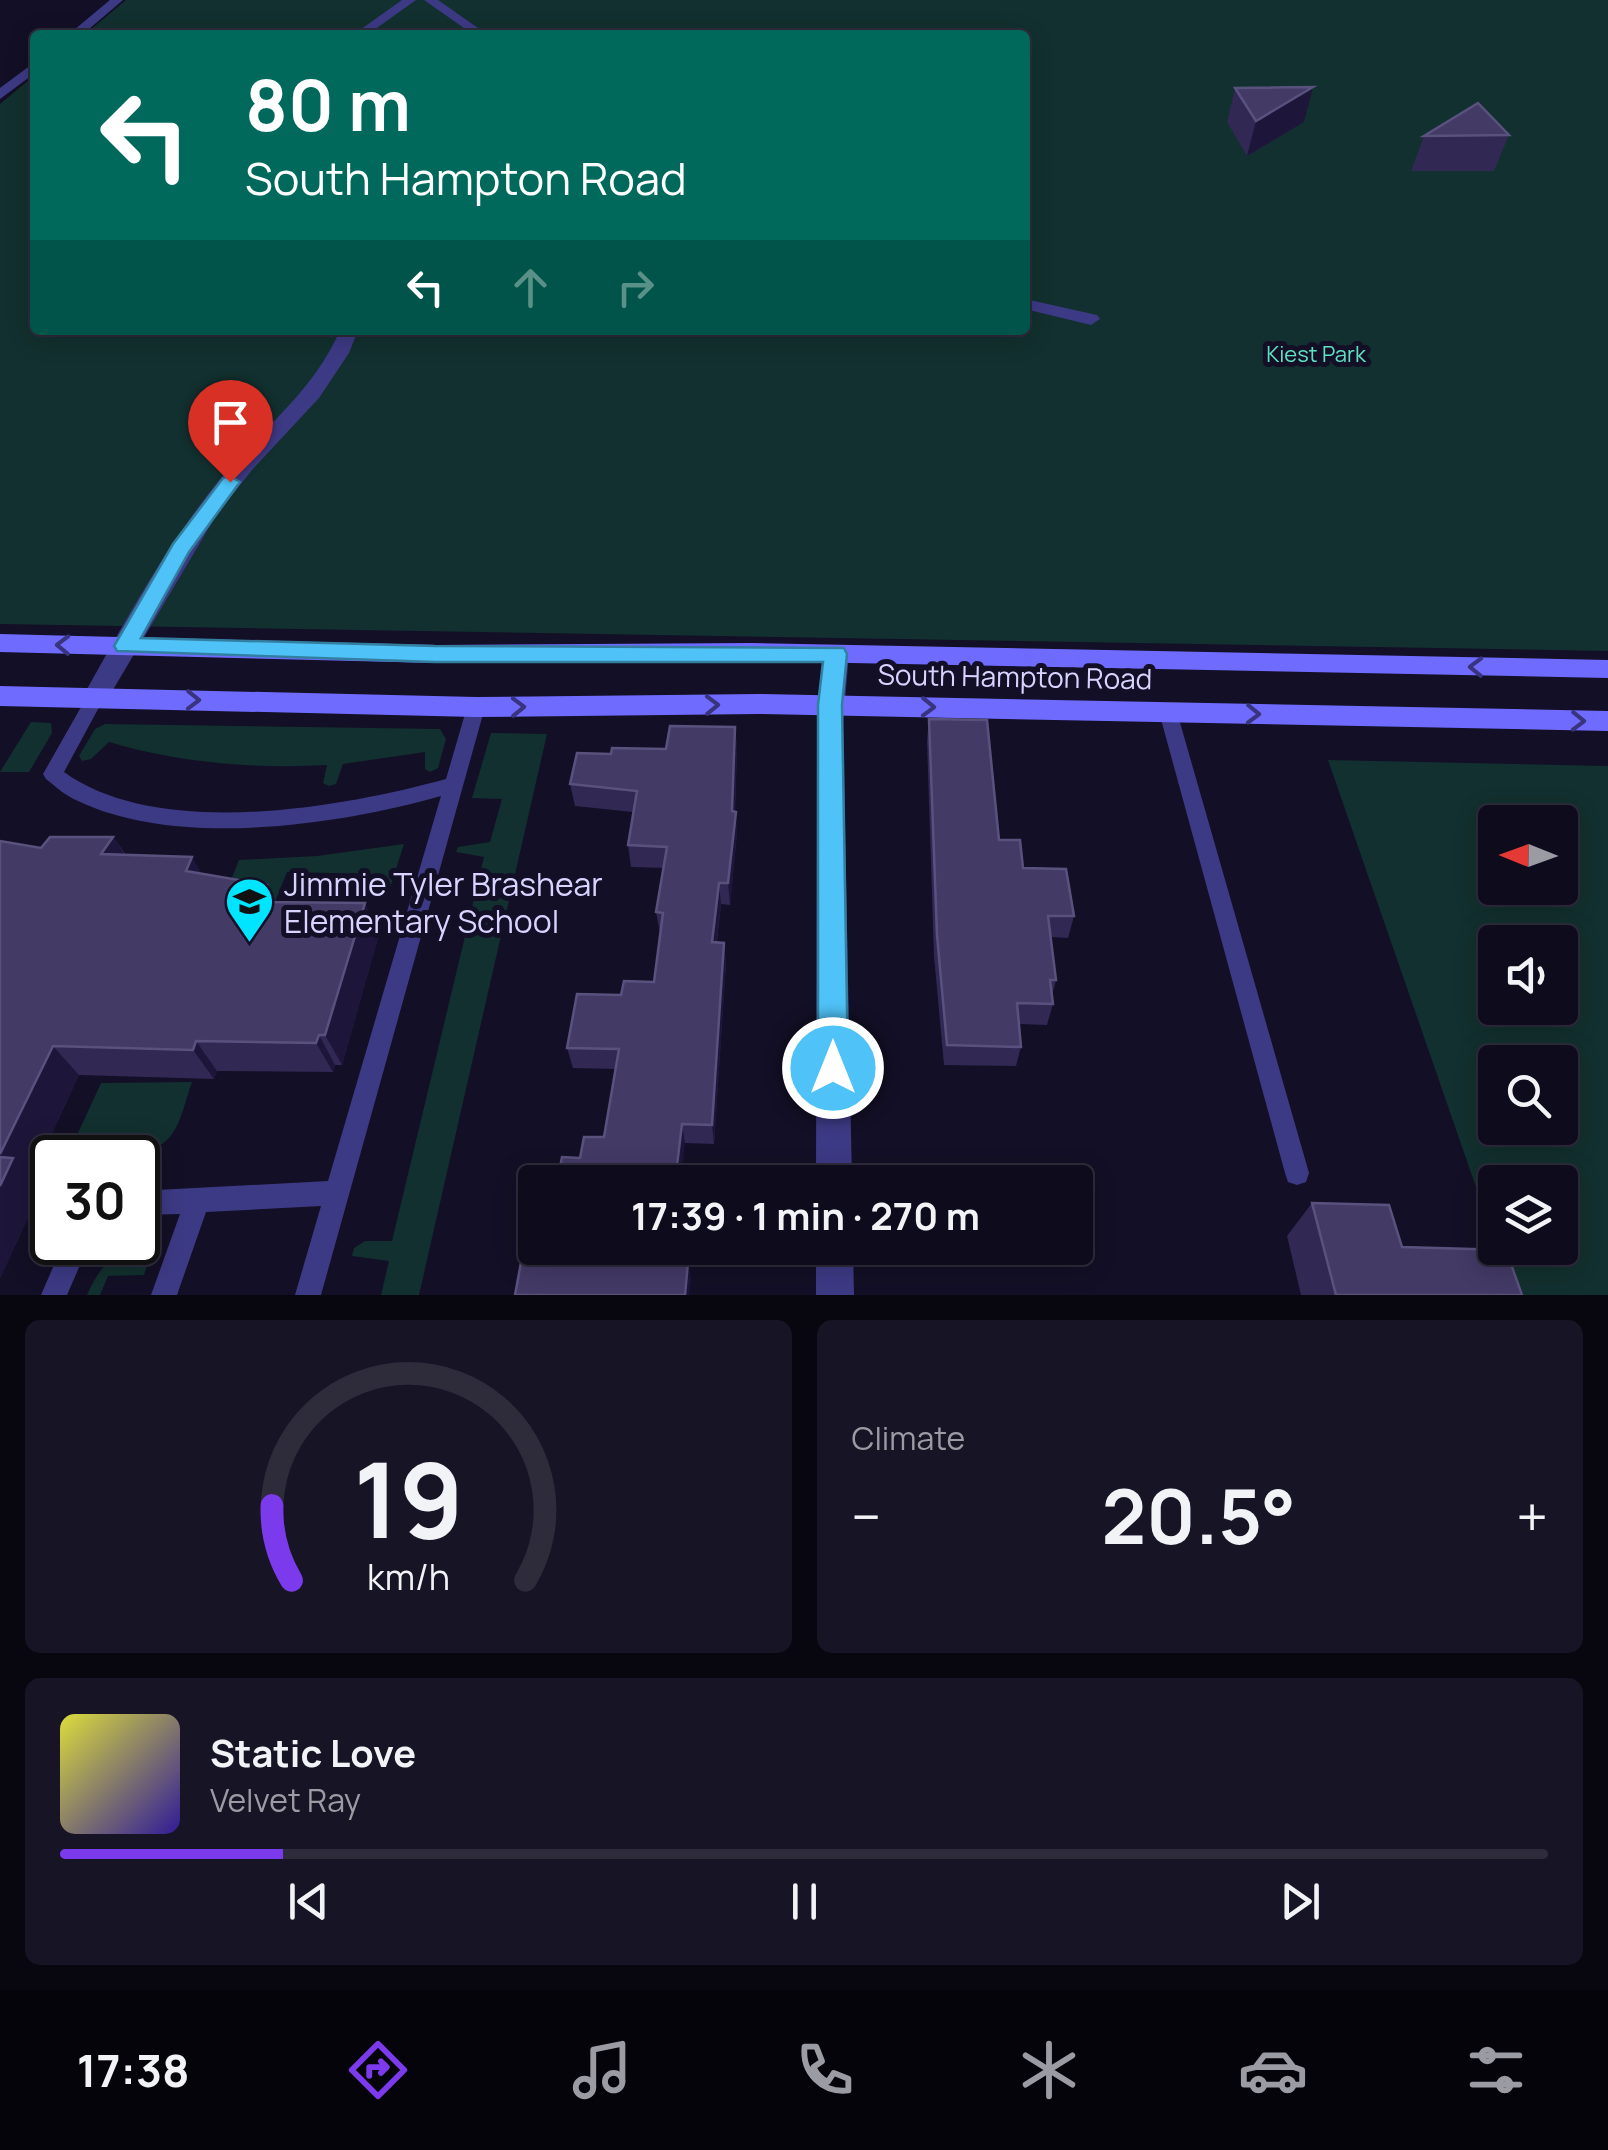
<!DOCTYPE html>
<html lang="en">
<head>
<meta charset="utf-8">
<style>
  body { margin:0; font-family:Manrope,sans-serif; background:#171425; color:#f1f3f6; height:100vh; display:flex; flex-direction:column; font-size:38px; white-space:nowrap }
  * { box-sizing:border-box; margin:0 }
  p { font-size:32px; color:#9b9ba3 }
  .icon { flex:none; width:55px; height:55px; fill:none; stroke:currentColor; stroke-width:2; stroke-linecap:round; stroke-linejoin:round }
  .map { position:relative; height:1295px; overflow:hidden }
  .side { display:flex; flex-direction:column; gap:25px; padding:25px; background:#08060f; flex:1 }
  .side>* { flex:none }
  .banner { position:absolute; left:30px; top:30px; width:1000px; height:305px; border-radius:10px; box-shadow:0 5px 25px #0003,0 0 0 2px #2e2b3b; background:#00695c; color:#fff; overflow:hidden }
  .needle { width:65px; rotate:271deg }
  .tools { position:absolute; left:1478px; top:805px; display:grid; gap:20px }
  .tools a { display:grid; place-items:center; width:100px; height:100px; border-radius:10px; background:#0e0b1c; box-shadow:0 5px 25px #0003,0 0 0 2px #2e2b3b; font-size:50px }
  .speed { position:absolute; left:30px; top:1135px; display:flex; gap:20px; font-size:50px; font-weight:700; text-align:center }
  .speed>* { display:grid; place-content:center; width:130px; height:130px; border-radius:50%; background:#0e0b1c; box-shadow:0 5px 25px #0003,0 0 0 2px #2e2b3b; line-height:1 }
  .speed .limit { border:5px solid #111; border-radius:15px; background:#fff; color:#111 }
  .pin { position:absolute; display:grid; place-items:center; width:85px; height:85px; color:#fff; margin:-102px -42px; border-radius:50% 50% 50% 0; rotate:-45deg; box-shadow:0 0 10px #0007 }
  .pin .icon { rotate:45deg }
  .me { position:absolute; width:110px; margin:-55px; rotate:0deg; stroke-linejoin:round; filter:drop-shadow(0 0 8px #0008) }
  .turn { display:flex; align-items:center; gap:35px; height:210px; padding:0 50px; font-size:45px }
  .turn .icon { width:130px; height:130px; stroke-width:2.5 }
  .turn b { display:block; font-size:70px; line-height:85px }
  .lanes { display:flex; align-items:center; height:95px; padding:0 50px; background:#0003; justify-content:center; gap:50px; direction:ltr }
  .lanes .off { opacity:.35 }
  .big { font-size:75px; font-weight:700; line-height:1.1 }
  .side .tile { flex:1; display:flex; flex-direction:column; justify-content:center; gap:15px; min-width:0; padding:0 35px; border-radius:15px; background:#171425 }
  .side .dial { align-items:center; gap:0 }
  .dial svg { height:260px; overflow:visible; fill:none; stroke:#2e2b3b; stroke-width:7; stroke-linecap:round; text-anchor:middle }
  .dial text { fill:#f1f3f6; stroke:none }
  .song { display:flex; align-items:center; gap:30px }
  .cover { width:120px; height:120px; border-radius:15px; background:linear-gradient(135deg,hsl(60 70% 55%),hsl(250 70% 35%)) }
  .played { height:10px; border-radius:5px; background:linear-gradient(90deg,#7c3aed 15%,#2e2b3b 15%) }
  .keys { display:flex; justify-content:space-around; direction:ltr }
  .heat { display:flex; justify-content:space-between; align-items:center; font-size:55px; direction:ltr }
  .side .tiles { flex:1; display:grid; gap:25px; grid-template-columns:1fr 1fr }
  .tile:last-child { grid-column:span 2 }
  .trip { position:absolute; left:518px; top:1165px; width:575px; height:100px; border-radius:10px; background:#0e0b1c; box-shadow:0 5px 25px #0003,0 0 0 2px #2e2b3b; font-weight:700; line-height:100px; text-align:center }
  .tab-bar { display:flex; height:160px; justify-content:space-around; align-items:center; background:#06040b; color:#9b9ba3 }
  .tab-bar .icon { width:70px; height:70px }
  .tab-bar .selected { color:#7c3aed }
  .tab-bar b { font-size:45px; color:#f1f3f6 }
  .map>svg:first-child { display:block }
</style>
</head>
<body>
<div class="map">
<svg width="1608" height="1295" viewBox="0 0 1608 1295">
  <rect width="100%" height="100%" fill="#130f26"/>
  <!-- green -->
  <g fill="#12302f" fill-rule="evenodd">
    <path d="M126,0H1608V651L0,624V104L35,75V330H1025V35H84Z"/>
    <path d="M31,722L51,723L52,733L29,772H0Z"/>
    <path d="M105,724L440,729L446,739L438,768L430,772L425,769V752L343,764L336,784L329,786L323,783L327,765C254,769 180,763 109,742L91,759L82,761L79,756L95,729Z"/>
    <path d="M491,733L547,734L419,1295H381L389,1261L352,1256L354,1248L365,1241H392L484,857L456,852L458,847L490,842L502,799L472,798Z"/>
    <path d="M1328,760L1608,766V1295H1513L1497,1248H1560V1182H1495V1242ZM1495,822H1560V888H1495ZM1495,942H1560V1008H1495ZM1495,1062H1560V1128H1495Z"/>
    <path d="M404,844L389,891H368L372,874L287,872L271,912L222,903L239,860L317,856Z"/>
    <path d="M192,1082C186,1098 182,1120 172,1134C155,1161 94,1158 67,1157L101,1083Z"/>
    <path d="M145,1237L156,1238L144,1275L108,1276L100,1295H87C100,1264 119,1249 145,1237Z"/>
  </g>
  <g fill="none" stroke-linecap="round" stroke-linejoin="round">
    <!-- lane -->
    <g fill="#3d3a85" fill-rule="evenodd">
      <path d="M95,691L101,693L104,698L64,772C158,840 340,808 446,779L467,707L470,702H482L485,707L321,1295H295L321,1206L206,1212L177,1295H151L180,1214L138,1215V1191L328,1181L441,796C338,825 178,849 78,801C66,796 56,787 46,779L43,774L89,693Z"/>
      <path d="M1168,705L1175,707L1177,712L1309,1173L1306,1182L1297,1185L1288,1182L1285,1173L1159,712L1161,707Z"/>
      <path d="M64,1242H90L67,1295H41Z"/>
    </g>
    <!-- street -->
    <g fill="#3d3a85" fill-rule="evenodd">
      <path d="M110,0H123L82,35H68Z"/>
      <path d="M402,0H416L367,35H353Z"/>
      <path d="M424,0H438L488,35H474Z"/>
      <path d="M35,62V73L0,99V88Z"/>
      <path d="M1025,299L1097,315L1100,319L1091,325L1025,309Z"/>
      <path d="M340,330H358L349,353L319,398L252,470L217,514L104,705H86L82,698C124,623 166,545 221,478C263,428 314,391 340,330Z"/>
      <path d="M836,645L845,648L849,654L843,723L852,1182H816L817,723L823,654L827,648Z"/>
      <path d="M816,1248H853L854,1295H816Z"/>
    </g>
    <!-- secondary -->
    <g fill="#6f6bff" fill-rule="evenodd">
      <path d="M0,634L435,645L752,643L1608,660V678L752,661L435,663L0,652Z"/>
      <path d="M0,686L476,697L759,694L1608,711V731L759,714L476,717L0,706Z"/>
    </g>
  </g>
  <!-- wall -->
  <g fill="#312854">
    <path d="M1235,88L1304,122L1247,156L1227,122Z"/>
    <path d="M1509,135L1494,171H1411L1424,136Z"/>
    <path d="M929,719L999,840L1023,868L1074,916L1068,938L1051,937L1056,980L1052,996L1053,1004L1047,1025L1019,1024L1021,1047L1016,1066L944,1065L934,956L927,741Z"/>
    <path d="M735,727L737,749L735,812L737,833L730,905L721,904L717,942L724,943L726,963L714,1144L685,1143L580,1158L604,1137L615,1069L573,1068L567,1048L621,995L654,982L660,933L656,912L664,868L631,867L628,845L633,812L575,806L570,784L611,754L666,749Z"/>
    <path d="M113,837L126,855L202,874L276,902L379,934L342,1065H335L333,1072L217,1071L214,1079L79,1075L32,1176L43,1185L0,1278L41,848Z"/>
    <path d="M1312,1203L1402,1247L1522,1295H1301L1287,1236Z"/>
  </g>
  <!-- shaded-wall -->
  <g fill="#1d163a">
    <path d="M1313,87L1304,122L1247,156L1256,121Z"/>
    <path d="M735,727L737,749L734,828L736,812L737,833L730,905L728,883Z"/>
    <path d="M113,837L134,869L101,854Z"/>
    <path d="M192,857L211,889L186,871Z"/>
    <path d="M719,883L721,904L714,963L712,942Z"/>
    <path d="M267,885L284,917L261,902Z"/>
    <path d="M365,903L379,934L342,1065L325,1035Z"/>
    <path d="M724,943L726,963L714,1144L712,1125Z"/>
    <path d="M319,1035L335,1065L333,1072L316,1043Z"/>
    <path d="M196,1041L217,1071L214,1079L193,1050Z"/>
    <path d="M53,1046L79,1075L32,1176L43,1185L0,1278V1154Z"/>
    <path d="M682,1124L685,1143L681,1182H675Z"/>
    <path d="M668,1248H673L670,1278L666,1261Z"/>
    <path d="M688,1262L691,1279L689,1295H685Z"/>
  </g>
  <!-- building -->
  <g fill="#433a66" stroke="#5a527e" stroke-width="2.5">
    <path d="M1313,87L1256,121L1235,88Z"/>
    <path d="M1478,103L1509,135L1424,136Z"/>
    <path d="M929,719L987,720L999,840H1020L1023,868L1066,869L1074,916H1048L1056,980H1050L1053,1004L1017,1003L1021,1047L947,1045L937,935Z"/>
    <path d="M670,726L735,727L732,811L736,812L728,883H719L712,942L724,943L712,1125L682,1124L675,1182H557L562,1157L580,1158L584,1137H604L619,1049L567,1048L577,994L621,995L624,981L654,982L663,913L656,912L667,847L628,845L637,791L570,784L577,753L611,754L612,748L666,749Z"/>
    <path d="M50,837H113L101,854L192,857L186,871L267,885L261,902L365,903L325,1035H319L316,1043L196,1041L193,1050L53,1046L0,1154V841L41,848Z"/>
    <path d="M0,1157L13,1158L0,1186Z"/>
    <path d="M1312,1203L1389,1205L1402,1247L1506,1250L1522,1295H1336Z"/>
    <path d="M545,1248H668L666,1261L688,1262L685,1295H515L522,1257H544Z"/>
  </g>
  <!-- one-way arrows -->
  <defs><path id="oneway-chevron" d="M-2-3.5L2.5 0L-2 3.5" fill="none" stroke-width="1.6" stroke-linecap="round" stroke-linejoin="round" transform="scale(2.5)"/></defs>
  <g stroke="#38347d">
    <use href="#oneway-chevron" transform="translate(63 645) rotate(-179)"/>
    <use href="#oneway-chevron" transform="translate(1476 667) rotate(-179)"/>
    <use href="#oneway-chevron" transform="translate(193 700) rotate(1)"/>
    <use href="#oneway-chevron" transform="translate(712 705) rotate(-1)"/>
    <use href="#oneway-chevron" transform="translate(518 707) rotate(-1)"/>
    <use href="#oneway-chevron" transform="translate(928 707) rotate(1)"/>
    <use href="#oneway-chevron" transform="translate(1253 714) rotate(1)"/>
    <use href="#oneway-chevron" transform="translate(1578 721) rotate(1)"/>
  </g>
  <!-- route -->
  <path fill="#4fc3f7" stroke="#337fa1" stroke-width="2.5" d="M230,476L240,482L189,552L141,638L435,646L844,648L847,654L842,705L848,1068L844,1078L833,1082L822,1078L818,1068V705L823,662H435L117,651L114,646L173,544L223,478Z"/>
  <!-- icons -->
  <defs>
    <symbol id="school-pin" viewBox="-11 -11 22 30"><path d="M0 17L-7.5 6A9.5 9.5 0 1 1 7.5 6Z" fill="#00e5ff" stroke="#130f26"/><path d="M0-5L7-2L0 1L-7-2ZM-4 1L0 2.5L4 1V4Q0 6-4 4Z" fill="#111"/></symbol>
  </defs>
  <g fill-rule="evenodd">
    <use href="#school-pin" x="222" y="874" width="55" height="75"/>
  </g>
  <g text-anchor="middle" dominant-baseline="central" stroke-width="10" stroke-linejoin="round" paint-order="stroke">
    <!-- far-park labels -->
    <g font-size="22" fill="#5fe0c0" stroke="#130f26">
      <text x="1316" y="354">Kiest Park</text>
    </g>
    <!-- street labels -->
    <g font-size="28" fill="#d9d4ff" stroke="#130f26">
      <text transform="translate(1015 676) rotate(1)">South Hampton Road</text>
    </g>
    <!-- near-poi labels -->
    <g font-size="32" fill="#d9d4ff" stroke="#130f26" text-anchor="start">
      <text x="284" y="884">Jimmie Tyler Brashear<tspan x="284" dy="37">Elementary School</tspan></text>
    </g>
  </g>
</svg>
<div class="tools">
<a><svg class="needle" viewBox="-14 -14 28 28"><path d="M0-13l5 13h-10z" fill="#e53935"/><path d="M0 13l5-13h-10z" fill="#9b9ba3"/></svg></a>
<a><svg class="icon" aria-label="sound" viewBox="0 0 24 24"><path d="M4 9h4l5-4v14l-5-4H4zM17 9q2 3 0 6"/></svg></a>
<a><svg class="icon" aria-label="search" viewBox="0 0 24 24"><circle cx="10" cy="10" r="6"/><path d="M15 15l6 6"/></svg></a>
<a><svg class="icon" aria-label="layers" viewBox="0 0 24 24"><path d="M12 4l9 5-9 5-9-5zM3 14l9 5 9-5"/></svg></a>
</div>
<div class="speed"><div class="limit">30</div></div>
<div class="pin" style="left:230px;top:482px;background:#d93025"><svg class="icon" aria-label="arrive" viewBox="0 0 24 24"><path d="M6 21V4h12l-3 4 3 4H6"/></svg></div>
<svg class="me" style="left:833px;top:1068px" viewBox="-20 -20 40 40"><circle r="17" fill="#4fc3f7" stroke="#fff" stroke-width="3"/><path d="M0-11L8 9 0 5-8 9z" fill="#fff"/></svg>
<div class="trip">17:39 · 1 min · 270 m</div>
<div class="banner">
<div class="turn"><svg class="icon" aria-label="left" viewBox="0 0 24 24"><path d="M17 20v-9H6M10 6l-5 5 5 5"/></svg><div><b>80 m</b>South Hampton Road</div></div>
<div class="lanes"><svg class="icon" aria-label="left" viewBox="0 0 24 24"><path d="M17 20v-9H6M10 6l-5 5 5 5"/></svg><svg class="icon off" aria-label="ahead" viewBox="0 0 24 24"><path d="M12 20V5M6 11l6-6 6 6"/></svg><svg class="icon off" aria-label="right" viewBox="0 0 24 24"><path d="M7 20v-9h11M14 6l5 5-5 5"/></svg></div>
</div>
</div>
<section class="side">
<div class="tiles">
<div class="tile dial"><svg viewBox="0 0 100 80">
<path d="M14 69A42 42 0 1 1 86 69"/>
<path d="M14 69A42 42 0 0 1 8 46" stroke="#7c3aed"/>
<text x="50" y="56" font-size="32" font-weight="700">19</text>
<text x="50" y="72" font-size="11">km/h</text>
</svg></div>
<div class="tile"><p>Climate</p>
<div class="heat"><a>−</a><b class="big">20.5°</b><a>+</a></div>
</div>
<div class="tile">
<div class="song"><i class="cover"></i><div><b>Static Love</b><p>Velvet Ray</p></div></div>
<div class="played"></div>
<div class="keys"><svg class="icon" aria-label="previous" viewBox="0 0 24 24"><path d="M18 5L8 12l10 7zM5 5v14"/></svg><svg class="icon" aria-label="pause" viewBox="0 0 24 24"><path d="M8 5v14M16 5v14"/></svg><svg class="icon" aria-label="next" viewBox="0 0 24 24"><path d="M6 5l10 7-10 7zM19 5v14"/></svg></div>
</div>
</div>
</section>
<nav class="tab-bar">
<b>17:38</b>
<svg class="icon selected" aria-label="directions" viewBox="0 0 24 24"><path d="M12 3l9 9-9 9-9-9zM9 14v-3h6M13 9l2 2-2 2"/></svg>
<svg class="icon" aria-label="music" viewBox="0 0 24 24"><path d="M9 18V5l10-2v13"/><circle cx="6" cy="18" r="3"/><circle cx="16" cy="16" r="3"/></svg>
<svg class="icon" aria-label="phone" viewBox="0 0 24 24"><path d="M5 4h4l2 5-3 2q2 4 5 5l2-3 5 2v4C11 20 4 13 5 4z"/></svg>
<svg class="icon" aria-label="climate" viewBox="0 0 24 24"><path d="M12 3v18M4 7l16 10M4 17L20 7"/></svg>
<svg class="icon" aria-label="car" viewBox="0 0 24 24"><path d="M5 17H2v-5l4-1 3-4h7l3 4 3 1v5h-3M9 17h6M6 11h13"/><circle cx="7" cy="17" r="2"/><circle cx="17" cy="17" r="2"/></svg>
<svg class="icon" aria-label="filters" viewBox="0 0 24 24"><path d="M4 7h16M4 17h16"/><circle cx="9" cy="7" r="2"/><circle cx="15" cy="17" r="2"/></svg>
</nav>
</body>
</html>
